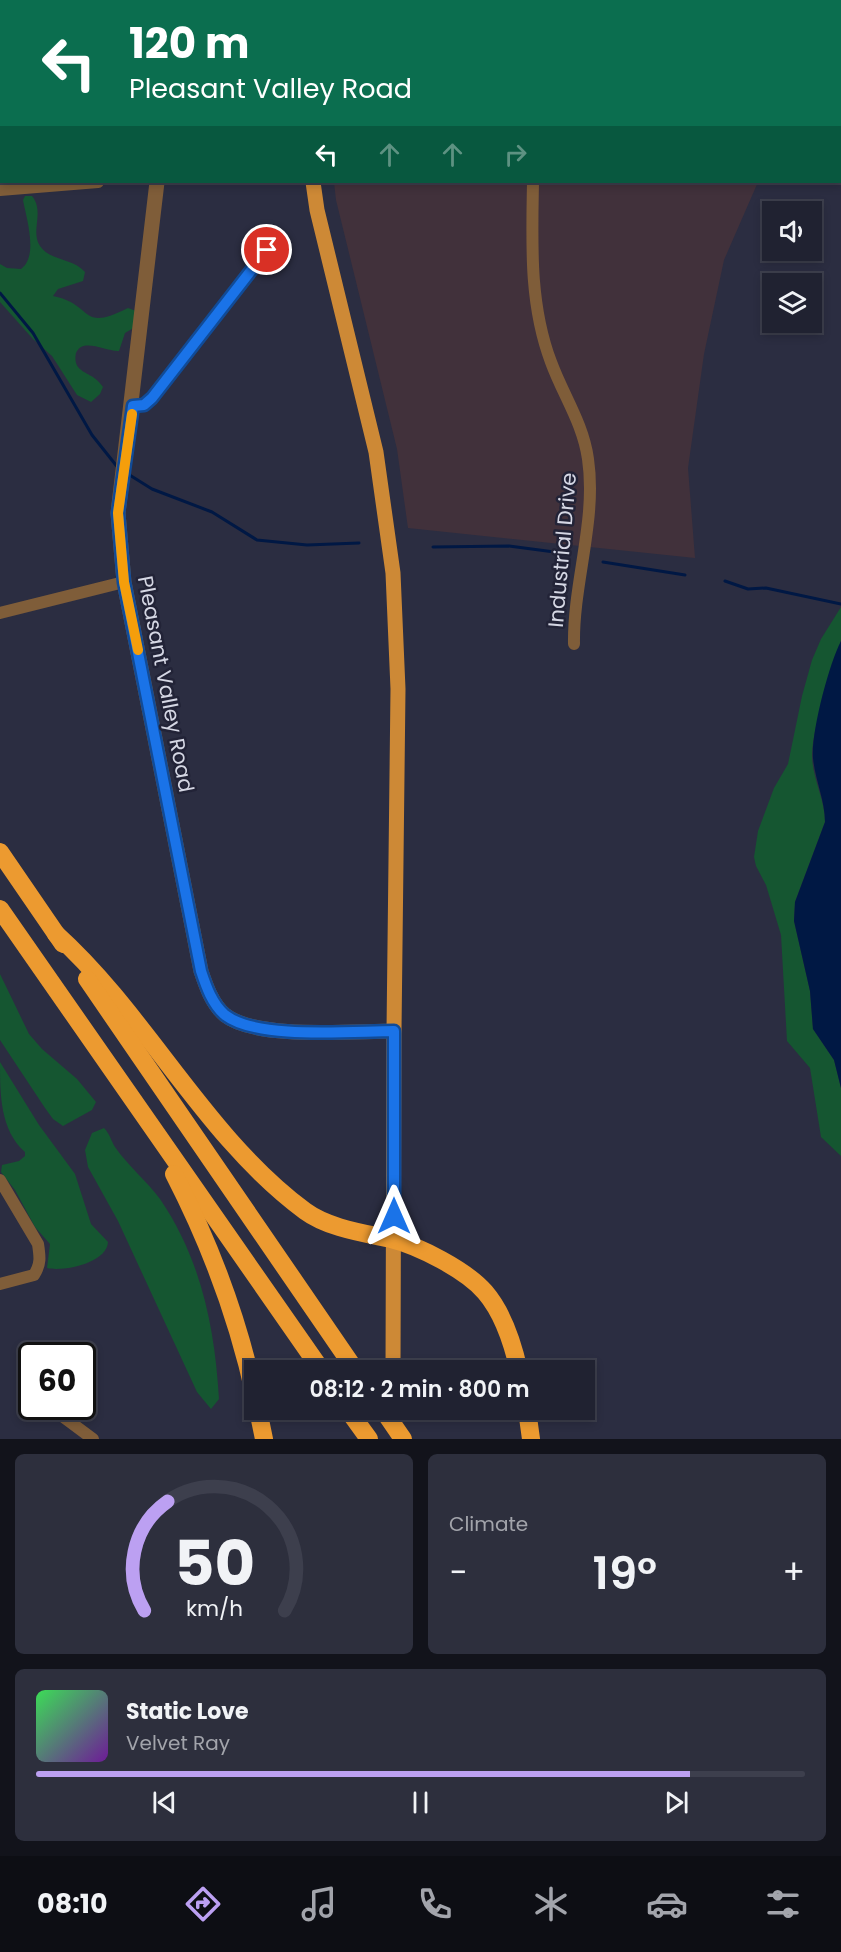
<!DOCTYPE html>
<html lang="en">
<head>
<meta charset="utf-8">
<style>
  body { margin:0; font-family:Poppins,sans-serif; background:#2d2f3d; color:#f1f3f6; height:100vh; display:flex; flex-direction:column; font-size:22px; white-space:nowrap }
  * { box-sizing:border-box; margin:0 }
  p { font-size:20px; color:#a2a4ab }
  .icon { flex:none; width:33px; height:33px; fill:none; stroke:currentColor; stroke-width:2; stroke-linecap:round; stroke-linejoin:round }
  .map { position:relative; height:1439px; overflow:hidden }
  .side { display:flex; flex-direction:column; gap:15px; padding:15px; background:#12131b; flex:1 }
  .side>* { flex:none }
  .banner { position:absolute; left:0px; top:0px; width:842px; height:183px; box-shadow:0 3px 9px #0003,0 0 0 2px #3d3f4d; background:#0b6e4f; color:#fff; overflow:hidden }
  .buttons { position:absolute; left:762px; top:201px; display:grid; gap:12px }
  .buttons a { display:grid; place-items:center; width:60px; height:60px; border-radius:0px; background:#202231; box-shadow:0 3px 9px #0003,0 0 0 2px #3d3f4d; font-size:30px }
  .speed { position:absolute; left:18px; top:1342px; display:flex; gap:12px; font-size:30px; font-weight:700; text-align:center }
  .speed>* { display:grid; place-content:center; width:78px; height:78px; border-radius:50%; background:#202231; box-shadow:0 3px 9px #0003,0 0 0 2px #3d3f4d; line-height:1 }
  .speed .limit { border:3px solid #111; border-radius:9px; background:#fff; color:#111 }
  .pin { position:absolute; display:grid; place-items:center; width:51px; height:51px; color:#fff; margin:-26px; border:3px solid #fff; border-radius:50%; box-shadow:0 2px 6px #0007 }
  .me { position:absolute; width:66px; margin:-33px; rotate:0deg; stroke-linejoin:round; filter:drop-shadow(0 0 4px #0008) }
  .turn { display:flex; align-items:center; gap:21px; height:126px; padding:0 30px; font-size:27px }
  .turn .icon { width:78px; height:78px; stroke-width:2.5 }
  .turn b { display:block; font-size:42px; line-height:51px }
  .lanes { display:flex; align-items:center; height:57px; padding:0 30px; background:#0003; justify-content:center; gap:30px; direction:ltr }
  .lanes .off { opacity:.35 }
  .big { font-size:45px; font-weight:600; line-height:1.1 }
  .side .widget { flex:1; display:flex; flex-direction:column; justify-content:center; gap:9px; min-width:0; padding:0 21px; border-radius:9px; background:#2d2f3d }
  .side .dial { align-items:center; gap:0 }
  .dial svg { height:156px; overflow:visible; fill:none; stroke:#3d3f4d; stroke-width:7; stroke-linecap:round; text-anchor:middle }
  .dial text { fill:#f1f3f6; stroke:none }
  .song { display:flex; align-items:center; gap:18px }
  .cover { width:72px; height:72px; border-radius:9px; background:linear-gradient(135deg,hsl(130 70% 55%),hsl(280 70% 35%)) }
  .played { height:6px; border-radius:3px; background:linear-gradient(90deg,#bca0f2 85%,#3d3f4d 85%) }
  .keys { display:flex; justify-content:space-around; direction:ltr }
  .heat { display:flex; justify-content:space-between; align-items:center; font-size:33px; direction:ltr }
  .side .tiles { flex:1; display:grid; gap:15px; grid-template-columns:1fr 1fr }
  .widget:last-child { grid-column:span 2 }
  .trip { position:absolute; left:244px; top:1360px; width:351px; height:60px; border-radius:0px; background:#202231; box-shadow:0 3px 9px #0003,0 0 0 2px #3d3f4d; font-weight:600; line-height:60px; text-align:center }
  .tabs { display:flex; height:96px; justify-content:space-around; align-items:center; background:#0d0e14; color:#a2a4ab }
  .tabs .icon { width:42px; height:42px }
  .tabs .on { color:#bca0f2 }
  .tabs b { font-size:27px; color:#f1f3f6 }
  .map>svg:first-child { display:block }
</style>
</head>
<body>
<div class="map">
<svg width="841" height="1439" viewBox="0 0 841 1439">
  <rect width="100%" height="100%" fill="#2b2d41"/>
  <!-- industrial -->
  <g fill="#41313b">
    <path d="M321,0H841V63L840,2Z"/>
    <path d="M334,182H758L724,260L704,354L688,468L695,558L408,528L397,449L336,200Z"/>
  </g>
  <!-- green -->
  <g fill="#155631">
    <path d="M25,196H32C45,212 30,231 40,246C50,261 73,258 85,272L83,281L58,289L53,296C94,304 79,333 128,308L136,311L137,326L125,333L119,351C106,352 83,337 76,353C75,357 75,363 78,367C85,375 94,374 103,387L100,394L91,402L77,395L52,356L33,339L0,302V264L7,268L21,269C39,256 26,217 23,200Z"/>
    <path d="M841,607C841,617 841,630 841,640C834,678 814,715 812,755C812,778 825,799 825,822L795,902L794,921L810,991L813,1029L834,1060L841,1088V1156L821,1137L810,1068L787,1041L781,935L766,885L756,866L754,857L758,831L774,788L788,764L802,696L812,660L821,639Z"/>
    <path d="M0,974L29,1034L42,1049L77,1079L96,1102L92,1110L63,1126L53,1119L45,1108L0,1040Z"/>
    <path d="M0,1062L39,1125L75,1174L91,1224L108,1242C107,1263 64,1272 47,1268L50,1244L35,1227L15,1190L1,1172L2,1165L19,1161L25,1156V1152C0,1130 0,1094 0,1062Z"/>
    <path d="M104,1128C110,1134 111,1141 115,1147C128,1166 147,1181 160,1199C201,1259 215,1328 219,1399L211,1409L197,1392L118,1221L88,1167L85,1150L92,1133Z"/>
  </g>
  <!-- water -->
  <path fill="#001844" d="M841,641V1088L834,1060L813,1029L810,991L794,921L795,902L825,822C825,800 815,780 813,758C811,732 829,664 841,641Z"/>
  <g fill="none" stroke-linecap="round" stroke-linejoin="round">
    <!-- stream -->
    <g stroke="#001844" stroke-width="3">
      <path d="M0,293L33,333L92,435L119,469"/>
      <path d="M128,474L152,489L212,512L257,540L307,545L359,543"/>
      <path d="M433,547L509,546L562,553"/>
      <path d="M603,562L685,575"/>
      <path d="M725,581L748,589L766,588L841,604"/>
    </g>
    <!-- minor -->
    <g stroke="#7f5d39" stroke-width="12">
      <path d="M552,2V0"/>
      <path d="M533,182C532,242 529,304 551,362C563,395 583,423 588,459C597,520 573,583 574,644"/>
      <path d="M0,190L98,182"/>
      <path d="M133,406L144,405L152,398L267,250"/>
      <path d="M0,613L124,582"/>
      <path d="M0,1180L38,1244C40,1257 41,1264 34,1275L0,1284"/>
      <path d="M50,1407L93,1439"/>
    </g>
    <!-- tertiary -->
    <g stroke="#7f5d39" stroke-width="15">
      <path d="M184,2V0"/>
      <path d="M157,182L118,513L124,582L201,971C206,986 212,1004 225,1015C257,1040 352,1031 394,1031"/>
    </g>
    <!-- primary -->
    <g stroke="#cd8936" stroke-width="15">
      <path d="M300,2V0"/>
      <path d="M313,182L317,210L376,452L393,573L398,689L394,1031L393,1371"/>
    </g>
    <!-- motorway -->
    <g stroke="#ec9a30" stroke-width="18">
      <path d="M0,852L63,944"/>
      <path d="M0,909L322,1371"/>
      <path d="M56,934C148,1017 204,1136 305,1211C328,1228 363,1233 391,1239C419,1246 466,1270 485,1292C504,1314 513,1344 519,1371"/>
      <path d="M87,979L356,1371"/>
      <path d="M174,1174C211,1246 238,1318 255,1397"/>
      <path d="M258,1410L264,1439"/>
      <path d="M348,1410L369,1439"/>
      <path d="M527,1410L531,1439"/>
    </g>
    <!-- motorway-bridge -->
    <path stroke="#ec9a30" stroke-width="18" d="M383,1410L403,1439"/>
  </g>
  <g fill="none" stroke-linecap="round" stroke-linejoin="round">
    <defs>
      <path id="route" d="M267,250L152,398L144,405L133,406L118,513L124,582L201,971C206,986 212,1004 225,1015C257,1040 352,1031 394,1031V1216"/>
    </defs>
    <!-- route casing -->
    <use href="#route" stroke="#114b97" stroke-width="15"/>
    <!-- route -->
    <use href="#route" stroke="#1a73e8" stroke-width="10"/>
    <!-- slow -->
    <path stroke="#f59e0b" stroke-width="10" d="M132,414L118,513L124,582L138,650"/>
  </g>
  <g text-anchor="middle" dominant-baseline="central" stroke-width="5" stroke-linejoin="round" paint-order="stroke">
    <!-- street labels -->
    <g font-size="21" fill="#d5d7e4" stroke="#222337">
      <text transform="translate(562 550) rotate(-85)">Industrial Drive</text>
      <text transform="translate(166 684) rotate(79)">Pleasant Valley Road</text>
    </g>
  </g>
</svg>
<div class="buttons">
<a><svg class="icon" aria-label="sound" viewBox="0 0 24 24"><path d="M4 9h4l5-4v14l-5-4H4zM17 9q2 3 0 6"/></svg></a>
<a><svg class="icon" aria-label="layers" viewBox="0 0 24 24"><path d="M12 4l9 5-9 5-9-5zM3 14l9 5 9-5"/></svg></a>
</div>
<div class="speed"><div class="limit">60</div></div>
<div class="pin" style="left:267px;top:250px;background:#d93025"><svg class="icon" aria-label="arrive" viewBox="0 0 24 24"><path d="M6 21V4h12l-3 4 3 4H6"/></svg></div>
<svg class="me" style="left:394px;top:1216px" viewBox="-20 -20 40 40"><path d="M0-17L14 15 0 8-14 15z" fill="#1a73e8" stroke="#fff" stroke-width="4"/></svg>
<div class="trip">08:12 · 2 min · 800 m</div>
<div class="banner">
<div class="turn"><svg class="icon" aria-label="left" viewBox="0 0 24 24"><path d="M17 20v-9H6M10 6l-5 5 5 5"/></svg><div><b>120 m</b>Pleasant Valley Road</div></div>
<div class="lanes"><svg class="icon" aria-label="left" viewBox="0 0 24 24"><path d="M17 20v-9H6M10 6l-5 5 5 5"/></svg><svg class="icon off" aria-label="ahead" viewBox="0 0 24 24"><path d="M12 20V5M6 11l6-6 6 6"/></svg><svg class="icon off" aria-label="ahead" viewBox="0 0 24 24"><path d="M12 20V5M6 11l6-6 6 6"/></svg><svg class="icon off" aria-label="right" viewBox="0 0 24 24"><path d="M7 20v-9h11M14 6l5 5-5 5"/></svg></div>
</div>
</div>
<section class="side">
<div class="tiles">
<div class="widget dial"><svg viewBox="0 0 100 80">
<path d="M14 69A42 42 0 1 1 86 69"/>
<path d="M14 69A42 42 0 0 1 26 13" stroke="#bca0f2"/>
<text x="50" y="56" font-size="32" font-weight="700">50</text>
<text x="50" y="72" font-size="11">km/h</text>
</svg></div>
<div class="widget"><p>Climate</p>
<div class="heat"><a>−</a><b class="big">19°</b><a>+</a></div>
</div>
<div class="widget">
<div class="song"><i class="cover"></i><div><b>Static Love</b><p>Velvet Ray</p></div></div>
<div class="played"></div>
<div class="keys"><svg class="icon" aria-label="previous" viewBox="0 0 24 24"><path d="M18 5L8 12l10 7zM5 5v14"/></svg><svg class="icon" aria-label="pause" viewBox="0 0 24 24"><path d="M8 5v14M16 5v14"/></svg><svg class="icon" aria-label="next" viewBox="0 0 24 24"><path d="M6 5l10 7-10 7zM19 5v14"/></svg></div>
</div>
</div>
</section>
<nav class="tabs">
<b>08:10</b>
<svg class="icon on" aria-label="directions" viewBox="0 0 24 24"><path d="M12 3l9 9-9 9-9-9zM9 14v-3h6M13 9l2 2-2 2"/></svg>
<svg class="icon" aria-label="music" viewBox="0 0 24 24"><path d="M9 18V5l10-2v13"/><circle cx="6" cy="18" r="3"/><circle cx="16" cy="16" r="3"/></svg>
<svg class="icon" aria-label="phone" viewBox="0 0 24 24"><path d="M5 4h4l2 5-3 2q2 4 5 5l2-3 5 2v4C11 20 4 13 5 4z"/></svg>
<svg class="icon" aria-label="climate" viewBox="0 0 24 24"><path d="M12 3v18M4 7l16 10M4 17L20 7"/></svg>
<svg class="icon" aria-label="car" viewBox="0 0 24 24"><path d="M5 17H2v-5l4-1 3-4h7l3 4 3 1v5h-3M9 17h6M6 11h13"/><circle cx="7" cy="17" r="2"/><circle cx="17" cy="17" r="2"/></svg>
<svg class="icon" aria-label="filters" viewBox="0 0 24 24"><path d="M4 7h16M4 17h16"/><circle cx="9" cy="7" r="2"/><circle cx="15" cy="17" r="2"/></svg>
</nav>
</body>
</html>
